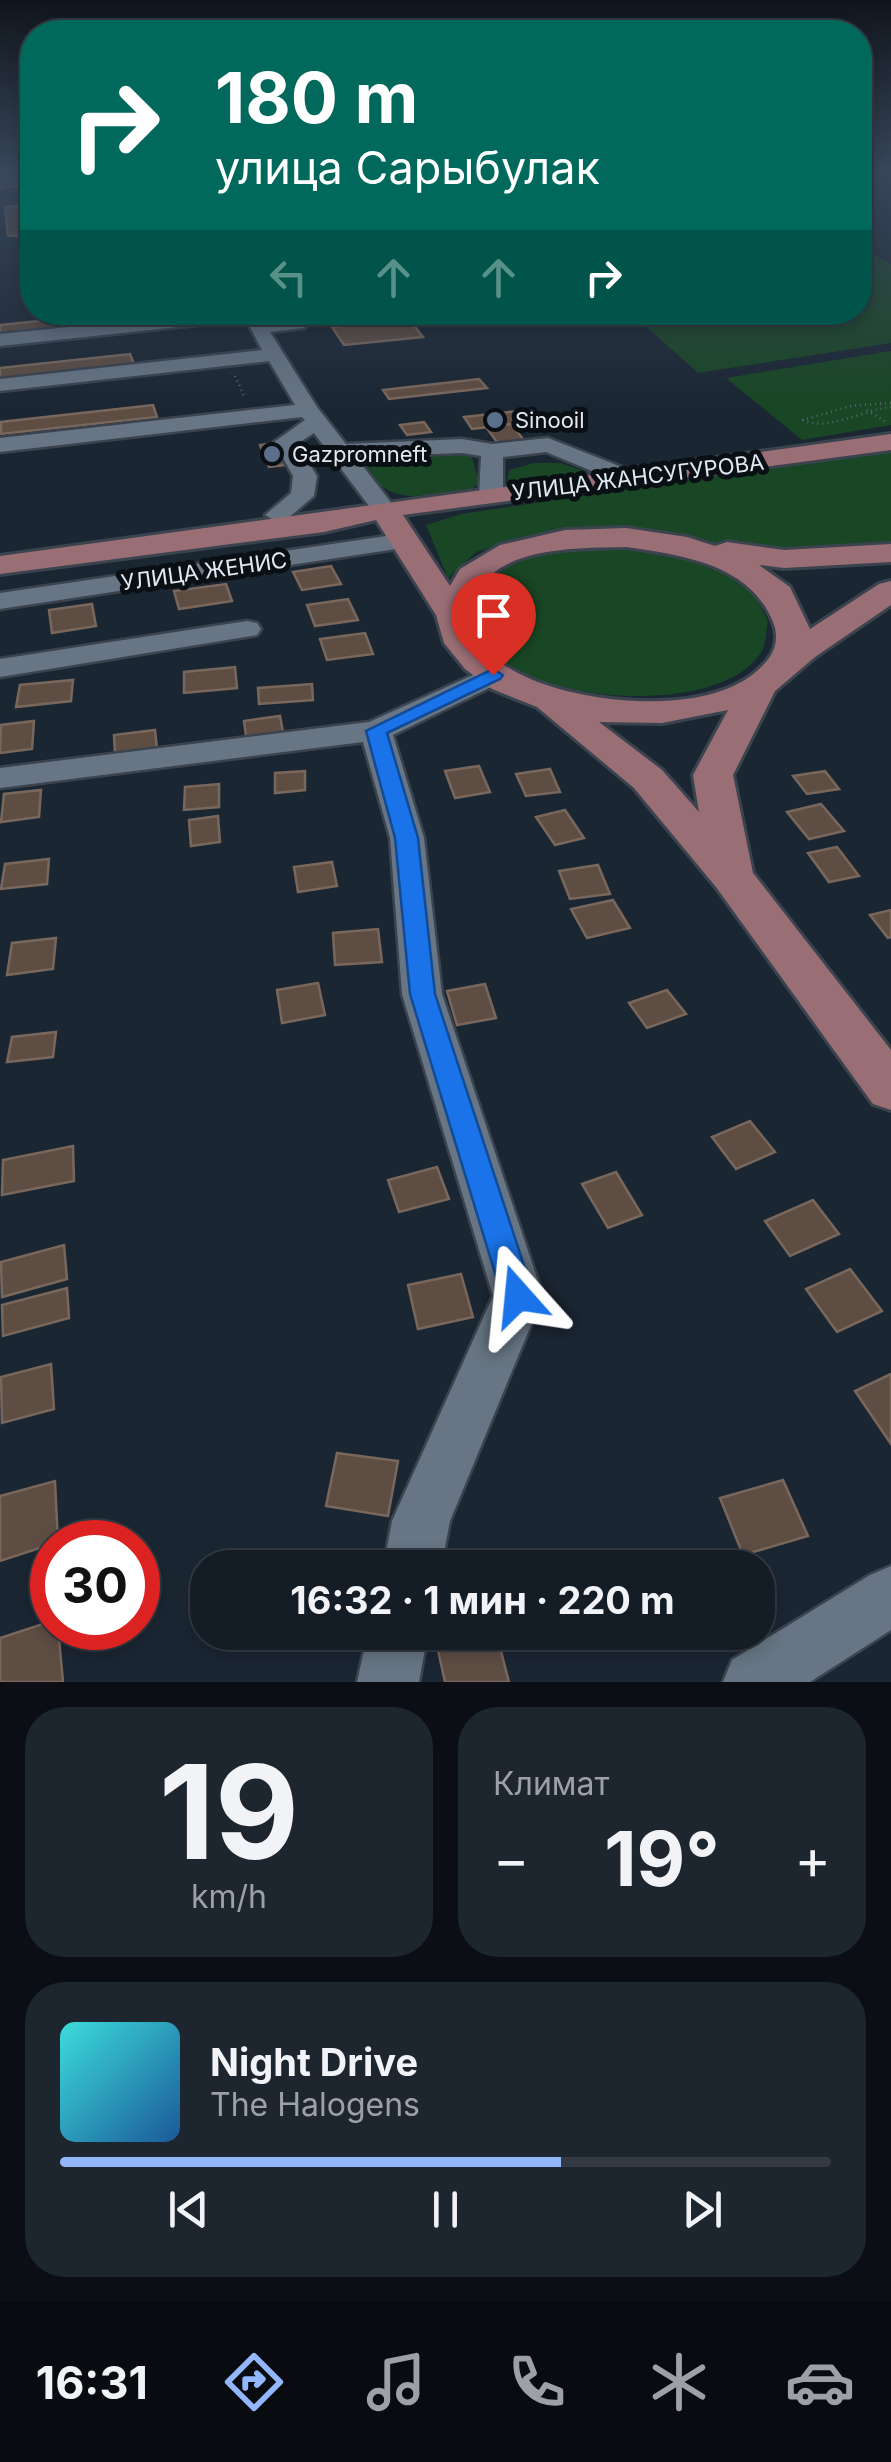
<!DOCTYPE html>
<html lang="ru">
<head>
<meta charset="utf-8">
<style>
  body { margin:0; font-family:Inter,sans-serif; background:#1d252e; color:#f1f3f6; height:100vh; display:flex; flex-direction:column; font-size:38px; white-space:nowrap }
  * { box-sizing:border-box; margin:0 }
  p { font-size:32px; color:#9da1a7 }
  .icon { flex:none; width:55px; height:55px; fill:none; stroke:currentColor; stroke-width:2; stroke-linecap:round; stroke-linejoin:round }
  .map { position:relative; height:1682px; overflow:hidden }
  .drawer { display:flex; flex-direction:column; gap:25px; padding:25px; background:#0b0f15; flex:1 }
  .drawer>* { flex:none }
  .hud { position:absolute; left:20px; top:20px; width:852px; height:305px; border-radius:40px; box-shadow:0 5px 15px #0003,0 0 0 2px #333a43; background:#00695c; color:#fff; overflow:hidden }
  .speed { position:absolute; left:30px; top:1520px; display:flex; gap:20px; font-size:50px; font-weight:700; text-align:center }
  .speed>* { display:grid; place-content:center; width:130px; height:130px; border-radius:50%; background:#141c26; box-shadow:0 5px 15px #0003,0 0 0 2px #333a43; line-height:1 }
  .speed .limit { border:15px solid #d22; background:#fff; color:#111 }
  .pin { position:absolute; display:grid; place-items:center; width:85px; height:85px; color:#fff; margin:-102px -42px; border-radius:50% 50% 50% 0; rotate:-45deg; box-shadow:0 0 10px #0007 }
  .pin .icon { rotate:45deg }
  .me { position:absolute; width:110px; margin:-55px; rotate:342deg; stroke-linejoin:round; filter:drop-shadow(0 0 8px #0008) }
  .turn { display:flex; align-items:center; gap:35px; height:210px; padding:0 30px; font-size:45px }
  .turn .icon { width:130px; height:130px; stroke-width:2.5 }
  .turn b { display:block; font-size:70px; line-height:85px }
  .lanes { display:flex; align-items:center; height:95px; padding:0 30px; background:#0003; justify-content:center; gap:50px; direction:ltr }
  .lanes .off { opacity:.35 }
  .big { font-size:75px; font-weight:700; line-height:1.1 }
  .drawer .widget { flex:1; display:flex; flex-direction:column; justify-content:center; gap:15px; min-width:0; padding:0 35px; border-radius:40px; background:#1d252e }
  .drawer .dial { align-items:center; gap:0 }
  .dial b { font-size:130px; line-height:1 }
  .song { display:flex; align-items:center; gap:30px }
  .cover { width:120px; height:120px; border-radius:15px; background:linear-gradient(135deg,hsl(180 70% 55%),hsl(210 70% 35%)) }
  .played { height:10px; border-radius:5px; background:linear-gradient(90deg,#93b7fd 65%,#333a43 65%) }
  .keys { display:flex; justify-content:space-around; direction:ltr }
  .heat { display:flex; justify-content:space-between; align-items:center; font-size:55px; direction:ltr }
  .drawer .tiles { flex:1; display:grid; gap:25px; grid-template-columns:1fr 1fr }
  .widget:last-child { grid-column:span 2 }
  .trip { position:absolute; left:190px; top:1550px; width:585px; height:100px; border-radius:40px; background:#141c26; box-shadow:0 5px 15px #0003,0 0 0 2px #333a43; font-weight:700; line-height:100px; text-align:center }
  .dock { display:flex; height:160px; justify-content:space-around; align-items:center; background:#080b0f; color:#9da1a7 }
  .dock .icon { width:70px; height:70px }
  .dock .on { color:#93b7fd }
  .dock b { font-size:45px; color:#f1f3f6 }
  .map>svg:first-child { display:block }
</style>
</head>
<body>
<div class="map">
<svg width="891" height="1682" viewBox="0 0 891 1682">
  <rect width="100%" height="100%" fill="#1b2633"/>
  <!-- green -->
  <g fill="#194624">
    <path d="M860,248L891,264V343L698,373L631,313L860,312Z"/>
    <path d="M891,351V425L802,440L726,378Z"/>
    <path d="M873,453H891V544L840,551L730,546L632,530L548,531L476,552L448,578L426,525L461,514Z"/>
    <path d="M471,455L479,482L473,489C420,495 389,511 357,458Z"/>
    <path d="M534,463H561L592,474L507,484L509,470Z"/>
    <path d="M616,543C661,550 720,556 752,592C759,600 763,612 768,621C766,629 766,644 762,651C721,721 515,704 476,636C472,629 472,615 470,607C474,598 479,585 486,579C519,546 574,546 616,543Z"/>
  </g>
  <!-- building -->
  <g fill="#5e4d43" stroke="#79675c" stroke-width="2.5">
    <path d="M32,176V185L0,188V179Z"/>
    <path d="M32,205L31,235L8,236L5,207Z"/>
    <path d="M114,312H142L145,320L118,323Z"/>
    <path d="M106,314L109,323L0,334V325Z"/>
    <path d="M409,319L423,337L344,345L332,327Z"/>
    <path d="M130,354L134,364L0,379V368Z"/>
    <path d="M479,379L487,388L389,399L383,390Z"/>
    <path d="M153,405L157,417L1,434V422Z"/>
    <path d="M518,411L527,423L472,429L464,417Z"/>
    <path d="M424,422L431,432L407,435L400,425Z"/>
    <path d="M511,424L535,454L508,457L486,427Z"/>
    <path d="M276,443L286,465L269,467L260,445Z"/>
    <path d="M331,566L341,584L302,590L293,572Z"/>
    <path d="M226,584L232,601L179,609L174,591Z"/>
    <path d="M348,599L358,620L315,626L307,605Z"/>
    <path d="M92,604L96,626L52,633L49,610Z"/>
    <path d="M365,633L373,654L327,660L320,639Z"/>
    <path d="M235,667L237,688L184,693V672Z"/>
    <path d="M73,680L71,701L16,707L20,685Z"/>
    <path d="M312,684L313,700L259,704L258,688Z"/>
    <path d="M280,716L283,732L246,736L244,721Z"/>
    <path d="M34,721L32,749L0,753L1,725Z"/>
    <path d="M155,730L157,749L115,755L114,735Z"/>
    <path d="M479,766L490,792L455,798L445,771Z"/>
    <path d="M550,769L560,792L526,796L516,774Z"/>
    <path d="M305,771V790L275,793V773Z"/>
    <path d="M825,771L839,789L807,794L793,776Z"/>
    <path d="M219,784V807L184,810L185,787Z"/>
    <path d="M41,790L39,817L1,822L4,794Z"/>
    <path d="M821,804L844,831L809,839L787,812Z"/>
    <path d="M565,810L584,838L555,845L536,817Z"/>
    <path d="M218,816L220,842L191,846L189,820Z"/>
    <path d="M837,847L859,876L829,882L808,853Z"/>
    <path d="M49,859L47,884L1,889L5,864Z"/>
    <path d="M332,862L337,886L298,892L294,867Z"/>
    <path d="M598,865L610,894L570,899L559,871Z"/>
    <path d="M613,900L630,928L587,938L571,909Z"/>
    <path d="M891,910V937L888,938L870,915Z"/>
    <path d="M378,929L382,962L335,965L333,933Z"/>
    <path d="M56,938L53,969L7,975L12,943Z"/>
    <path d="M318,983L325,1015L282,1023L277,990Z"/>
    <path d="M485,984L496,1018L457,1025L447,991Z"/>
    <path d="M667,990L686,1014L647,1028L629,1003Z"/>
    <path d="M56,1032L53,1057L7,1062L12,1037Z"/>
    <path d="M750,1121L775,1152L736,1169L712,1137Z"/>
    <path d="M73,1146L74,1181L2,1195L3,1160Z"/>
    <path d="M437,1167L449,1199L399,1212L388,1180Z"/>
    <path d="M616,1172L642,1215L608,1228L582,1184Z"/>
    <path d="M813,1200L839,1234L790,1256L765,1221Z"/>
    <path d="M64,1245L67,1279L2,1297L1,1262Z"/>
    <path d="M850,1269L882,1311L837,1332L806,1289Z"/>
    <path d="M461,1274L473,1317L418,1329L408,1285Z"/>
    <path d="M67,1288L69,1318L3,1336L2,1305Z"/>
    <path d="M51,1364L54,1409L2,1423L1,1377Z"/>
    <path d="M891,1374V1444L855,1391Z"/>
    <path d="M337,1453L398,1461L388,1516L326,1506Z"/>
    <path d="M783,1480L808,1536L743,1555L720,1498Z"/>
    <path d="M55,1481L58,1542L0,1561V1496Z"/>
    <path d="M52,1621V1628H58L63,1682H0V1638Z"/>
    <path d="M434,1632H496L509,1682H445Z"/>
  </g>
  <g fill="none" stroke-linecap="round" stroke-linejoin="round">
    <defs>
      <g id="minor">
        <path d="M32,172V178L0,181V173Z"/>
        <path d="M215,312L262,314L253,319L0,346V334Z"/>
        <path d="M295,312H313L316,318L304,328L270,332L317,407L346,444L462,439L492,444L548,438L637,473L641,478L637,483H621L546,452L503,457V496L491,503L479,496L481,456L462,453L356,457L396,509L384,516L375,514L314,433L297,444L317,476L314,496L286,520L277,522L265,515L291,493L293,476L274,442L305,420L302,417L0,452V438L295,405L269,361L0,391V379L262,350L250,327L253,323L293,319Z"/>
        <path d="M407,533L416,536L420,541L416,546L0,609V593Z"/>
        <path d="M247,621L257,623L261,629L257,635L0,677V659Z"/>
        <path d="M493,666L503,669L508,675L503,681L393,735L424,838L442,994L543,1296L450,1521L441,1568H383L392,1521L493,1296L402,994L390,838L363,742L0,788V768L369,722Z"/>
        <path d="M891,1566V1630L810,1682H723L732,1660L870,1575Z"/>
        <path d="M368,1632H428L419,1682H357Z"/>
      </g>
      <path id="major" d="M891,434V450L403,515L450,586L460,569L500,545L565,530L626,528L687,537L715,546L727,542L784,550L891,544V562L784,568L759,565L790,587L810,629L879,584L891,581V605L815,657L775,691L733,775L753,873L891,1050V1110L873,1104L716,887L634,788L537,707L492,689L465,669L444,643L436,615L376,520L324,532L0,574V556ZM626,547C682,555 750,564 773,622C778,634 777,647 769,658C724,720 586,705 526,677C498,664 471,645 470,612C474,603 478,591 484,583C512,546 584,548 626,547ZM728,710L693,775L699,812L662,770L599,722L662,723Z"/>
    </defs>
    <!-- minor casing -->
    <use href="#minor" stroke="#3a434e" stroke-width="5"/>
    <!-- major casing -->
    <use href="#major" stroke="#3a434e" stroke-width="6"/>
    <!-- path -->
    <g stroke="#5d6672" stroke-width="2.5" stroke-dasharray="1 4" stroke-linecap="butt">
      <path d="M235,376L245,398"/>
      <path d="M891,403L851,406L803,420C826,432 863,410 891,407"/>
      <path d="M867,410L886,422"/>
    </g>
    <!-- minor -->
    <use href="#minor" fill="#677584" fill-rule="evenodd"/>
    <!-- major -->
    <use href="#major" fill="#9a6e75" fill-rule="evenodd"/>
  </g>
  <!-- sky -->
  <linearGradient id="sky" x2="0" y2="1"><stop stop-color="#0f151c"/><stop offset="0.42" stop-color="#39475b"/><stop offset="1" stop-color="#39475b" stop-opacity="0"/></linearGradient>
  <rect width="891" height="407" fill="url(#sky)"/>
  <!-- route -->
  <path fill="#1a73e8" stroke="#114b97" stroke-width="2.5" d="M493,669L503,675L500,679L387,733L418,838L435,994L534,1296L529,1307L518,1311L507,1307L502,1296L410,994L395,838L366,731Z"/>
  <!-- markers -->
  <g fill="#5c6f8a" stroke="#0a0f14" stroke-width="4">
    <circle cx="495" cy="420" r="10"/>
    <circle cx="272" cy="454" r="10"/>
  </g>
  <g text-anchor="middle" dominant-baseline="central" stroke-width="10" stroke-linejoin="round" paint-order="stroke">
    <!-- far-poi labels -->
    <g font-size="22" fill="#e1e8f1" stroke="#0a0f14" text-anchor="start">
      <text x="515" y="420">Sinooil</text>
      <text x="292" y="454">Gazpromneft</text>
    </g>
    <!-- far-street labels -->
    <g font-size="22" fill="#e1e8f1" stroke="#0a0f14">
      <text transform="translate(638 477) rotate(-7)">УЛИЦА ЖАНСУГУРОВА</text>
      <text transform="translate(204 571) rotate(-8)">УЛИЦА ЖЕНИС</text>
    </g>
  </g>
</svg>
<div class="speed"><div class="limit">30</div></div>
<div class="pin" style="left:493px;top:675px;background:#d93025"><svg class="icon" aria-label="arrive" viewBox="0 0 24 24"><path d="M6 21V4h12l-3 4 3 4H6"/></svg></div>
<svg class="me" style="left:518px;top:1296px" viewBox="-20 -20 40 40"><path d="M0-17L14 15 0 8-14 15z" fill="#1a73e8" stroke="#fff" stroke-width="4"/></svg>
<div class="trip">16:32 · 1 мин · 220 m</div>
<div class="hud">
<div class="turn"><svg class="icon" aria-label="right" viewBox="0 0 24 24"><path d="M7 20v-9h11M14 6l5 5-5 5"/></svg><div><b>180 m</b>улица Сарыбулак</div></div>
<div class="lanes"><svg class="icon off" aria-label="left" viewBox="0 0 24 24"><path d="M17 20v-9H6M10 6l-5 5 5 5"/></svg><svg class="icon off" aria-label="ahead" viewBox="0 0 24 24"><path d="M12 20V5M6 11l6-6 6 6"/></svg><svg class="icon off" aria-label="ahead" viewBox="0 0 24 24"><path d="M12 20V5M6 11l6-6 6 6"/></svg><svg class="icon" aria-label="right" viewBox="0 0 24 24"><path d="M7 20v-9h11M14 6l5 5-5 5"/></svg></div>
</div>
</div>
<section class="drawer">
<div class="tiles">
<div class="widget dial"><b>19</b><p>km/h</p></div>
<div class="widget"><p>Климат</p>
<div class="heat"><a>−</a><b class="big">19°</b><a>+</a></div>
</div>
<div class="widget">
<div class="song"><i class="cover"></i><div><b>Night Drive</b><p>The Halogens</p></div></div>
<div class="played"></div>
<div class="keys"><svg class="icon" aria-label="previous" viewBox="0 0 24 24"><path d="M18 5L8 12l10 7zM5 5v14"/></svg><svg class="icon" aria-label="pause" viewBox="0 0 24 24"><path d="M8 5v14M16 5v14"/></svg><svg class="icon" aria-label="next" viewBox="0 0 24 24"><path d="M6 5l10 7-10 7zM19 5v14"/></svg></div>
</div>
</div>
</section>
<nav class="dock">
<b>16:31</b>
<svg class="icon on" aria-label="directions" viewBox="0 0 24 24"><path d="M12 3l9 9-9 9-9-9zM9 14v-3h6M13 9l2 2-2 2"/></svg>
<svg class="icon" aria-label="music" viewBox="0 0 24 24"><path d="M9 18V5l10-2v13"/><circle cx="6" cy="18" r="3"/><circle cx="16" cy="16" r="3"/></svg>
<svg class="icon" aria-label="phone" viewBox="0 0 24 24"><path d="M5 4h4l2 5-3 2q2 4 5 5l2-3 5 2v4C11 20 4 13 5 4z"/></svg>
<svg class="icon" aria-label="climate" viewBox="0 0 24 24"><path d="M12 3v18M4 7l16 10M4 17L20 7"/></svg>
<svg class="icon" aria-label="car" viewBox="0 0 24 24"><path d="M5 17H2v-5l4-1 3-4h7l3 4 3 1v5h-3M9 17h6M6 11h13"/><circle cx="7" cy="17" r="2"/><circle cx="17" cy="17" r="2"/></svg>
</nav>
</body>
</html>
